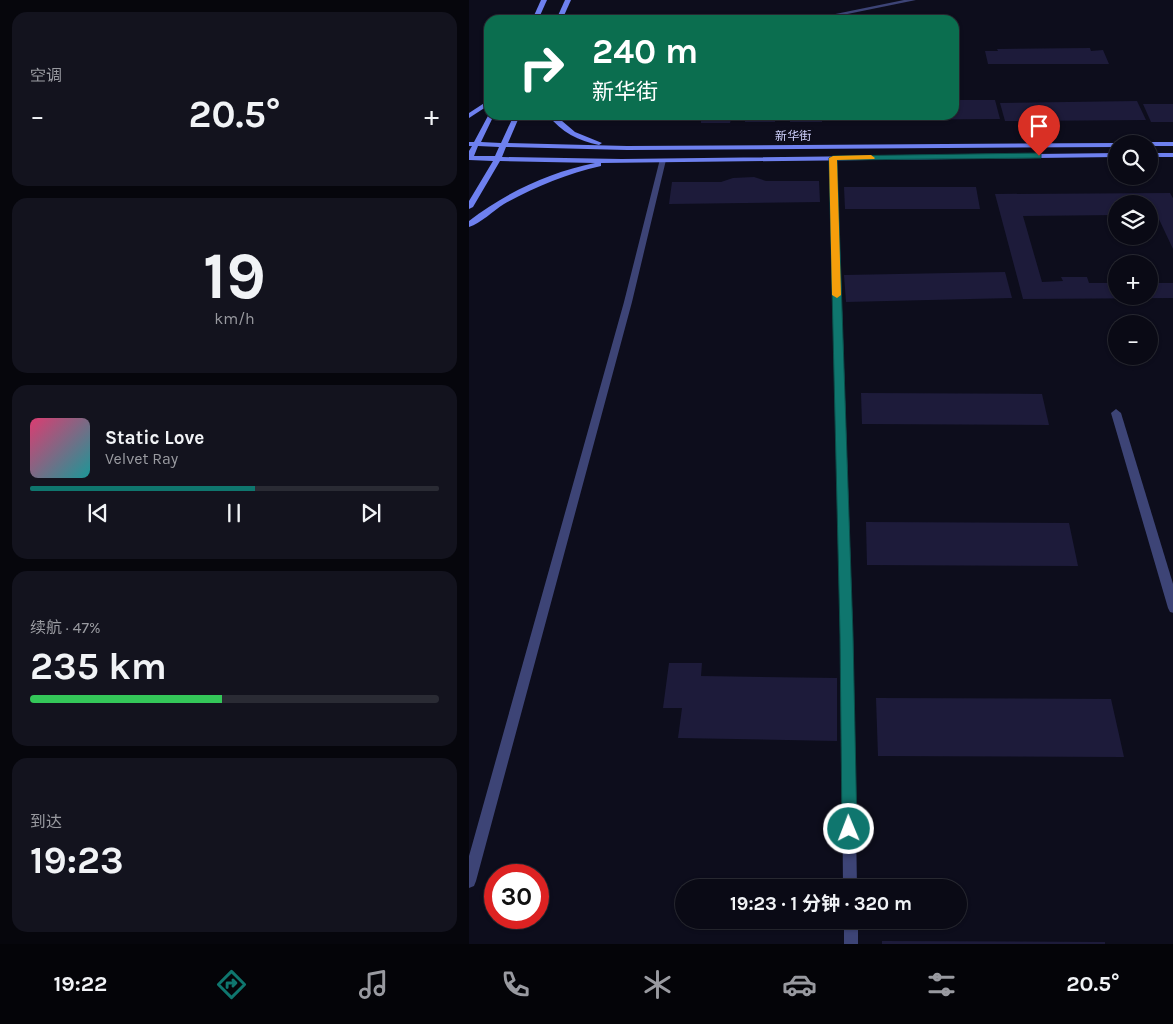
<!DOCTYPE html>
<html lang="zh">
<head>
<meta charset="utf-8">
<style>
  body { margin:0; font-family:Karla,"Noto Sans SC",sans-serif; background:#13131e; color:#f1f3f6; height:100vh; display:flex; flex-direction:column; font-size:19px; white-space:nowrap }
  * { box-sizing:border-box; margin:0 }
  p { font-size:16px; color:#999aa0 }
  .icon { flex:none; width:28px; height:28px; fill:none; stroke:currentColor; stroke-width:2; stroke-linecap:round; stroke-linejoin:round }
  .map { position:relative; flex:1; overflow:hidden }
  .side { display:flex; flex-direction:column; gap:12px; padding:12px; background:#06060c; width:469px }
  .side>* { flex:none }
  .top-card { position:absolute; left:15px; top:15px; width:475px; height:105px; border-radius:15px; box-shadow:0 1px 4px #0004,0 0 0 1px #2a2b34; background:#0b6e4f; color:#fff; overflow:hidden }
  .tools { position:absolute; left:639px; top:135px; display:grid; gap:10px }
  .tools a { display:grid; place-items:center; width:50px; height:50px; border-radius:50%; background:#0a0a15; box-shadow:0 1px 4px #0004,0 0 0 1px #2a2b34; font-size:25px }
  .speed { position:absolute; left:15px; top:864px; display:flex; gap:10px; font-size:25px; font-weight:700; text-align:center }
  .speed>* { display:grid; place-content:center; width:65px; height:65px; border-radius:50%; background:#0a0a15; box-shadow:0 1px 4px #0004,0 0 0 1px #2a2b34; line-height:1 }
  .speed .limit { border:8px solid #d22; background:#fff; color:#111 }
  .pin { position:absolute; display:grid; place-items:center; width:42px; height:42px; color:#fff; margin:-51px -21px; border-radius:50% 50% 50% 0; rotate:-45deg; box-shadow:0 0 5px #0007 }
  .pin .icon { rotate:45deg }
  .me { position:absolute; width:55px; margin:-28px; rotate:359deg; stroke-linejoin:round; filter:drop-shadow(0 0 4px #0008) }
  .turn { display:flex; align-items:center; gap:18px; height:105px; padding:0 25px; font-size:22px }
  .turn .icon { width:65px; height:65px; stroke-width:2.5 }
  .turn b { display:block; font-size:35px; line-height:42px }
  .big { font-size:38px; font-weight:700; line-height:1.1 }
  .side .tile { flex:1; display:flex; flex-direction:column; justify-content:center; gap:8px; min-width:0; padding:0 18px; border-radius:15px; background:#13131e }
  .side .dial { align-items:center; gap:0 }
  .dial b { font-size:65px; line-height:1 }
  .song { display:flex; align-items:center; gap:15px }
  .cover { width:60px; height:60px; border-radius:8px; background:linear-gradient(135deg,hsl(340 70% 55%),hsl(180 70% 35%)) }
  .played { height:5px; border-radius:2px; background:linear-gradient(90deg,#0f766e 55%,#2a2b34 55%) }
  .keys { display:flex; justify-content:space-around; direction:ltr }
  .heat { display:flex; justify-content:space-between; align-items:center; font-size:28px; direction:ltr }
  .charge { height:8px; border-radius:4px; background:linear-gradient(90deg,#34c759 47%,#2a2b34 0) }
  .trip { position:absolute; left:206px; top:879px; width:292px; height:50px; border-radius:25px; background:#0a0a15; box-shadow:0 1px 4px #0004,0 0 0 1px #2a2b34; font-weight:700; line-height:50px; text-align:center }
  .tabs { display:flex; height:80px; justify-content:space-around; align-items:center; background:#040408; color:#999aa0 }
  .tabs .icon { width:35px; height:35px }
  .tabs .active { color:#0f766e }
  .tabs b { font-size:22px; color:#f1f3f6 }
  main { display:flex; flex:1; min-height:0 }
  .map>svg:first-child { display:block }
</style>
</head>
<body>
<main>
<section class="side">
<div class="tile"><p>空调</p>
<div class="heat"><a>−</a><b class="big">20.5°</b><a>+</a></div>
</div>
<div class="tile dial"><b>19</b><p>km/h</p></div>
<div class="tile">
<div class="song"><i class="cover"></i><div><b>Static Love</b><p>Velvet Ray</p></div></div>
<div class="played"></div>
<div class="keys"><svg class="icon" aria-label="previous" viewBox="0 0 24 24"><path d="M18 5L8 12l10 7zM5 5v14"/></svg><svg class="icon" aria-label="pause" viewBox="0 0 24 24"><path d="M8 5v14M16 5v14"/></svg><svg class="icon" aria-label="next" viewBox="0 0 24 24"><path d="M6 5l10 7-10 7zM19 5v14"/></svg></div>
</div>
<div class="tile"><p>续航 · 47%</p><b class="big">235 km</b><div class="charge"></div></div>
<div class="tile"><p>到达</p><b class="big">19:23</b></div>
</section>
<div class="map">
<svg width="705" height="944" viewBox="0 0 705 944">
  <rect width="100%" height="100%" fill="#0d0d1c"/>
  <!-- building -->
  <g fill="#1d1b3a">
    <path d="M621,48L622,51L634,50L640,64H519L516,51H529L528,49Z"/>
    <path d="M485,100H526L531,119L388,120V115H485Z"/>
    <path d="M668,101L677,120L536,121L531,103Z"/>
    <path d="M674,104H705V122H682Z"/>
    <path d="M225,115H360V120H353V122H321V120H306V122H276V120H262L261,123H232V120H224Z"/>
    <path d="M285,177L297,181H350L351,202L200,204L203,182H252L264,178Z"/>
    <path d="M375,187H507L511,209H376Z"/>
    <path d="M701,193L705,200V251L688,215H680V204H648V215L554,216L573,282L594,281L592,277H618L620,283H648V296H680V283H705V298L554,299L526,194Z"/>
    <path d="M536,272L543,298L377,302L375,275Z"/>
    <path d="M392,393L573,394L580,425L393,424Z"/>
    <path d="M397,522L600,523L609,566L398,565Z"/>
    <path d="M200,663H233L232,676L368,678V741L209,738L213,708H194Z"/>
    <path d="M407,698L642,699L655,757L409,756Z"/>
    <path d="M413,941L636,942V944H413Z"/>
  </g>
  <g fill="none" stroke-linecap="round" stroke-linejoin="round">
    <!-- minor -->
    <g fill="#3d4476" fill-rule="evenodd">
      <path d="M435,0H447L349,20H337Z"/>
      <path d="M364,156L368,158L384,635L388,888H374L372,635L360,158Z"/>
      <path d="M191,159L197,160L163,302L7,881L5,886L0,888V856L155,302Z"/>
      <path d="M647,409L652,413L705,587V613L701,612L699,608L642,413Z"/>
      <rect x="375" y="920" width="14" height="24"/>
    </g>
    <!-- secondary -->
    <g fill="#6e80ef" fill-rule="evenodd">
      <path d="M72,0H78L69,20H63Z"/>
      <path d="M96,0H102L93,20H87Z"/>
      <path d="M20,100V105L0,118V113Z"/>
      <path d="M20,114V115H25L12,142L32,143L45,115H51L39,143L158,146L648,143L651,144H648V147L158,150L37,147L33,157L153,159L648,153V157L132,163V166C97,174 66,187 35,204C24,211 12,223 0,227V221C36,193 81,172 126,163L31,161L4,207L0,209V201L24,161L0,160V151L3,146H0V142H5ZM9,146L30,147L26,156H5Z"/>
      <path d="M79,115H86L106,132L133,143L130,145C110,141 92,132 79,115Z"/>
      <path d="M680,142H705V146H680V144H677Z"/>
      <rect x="680" y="153" width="25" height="4"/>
    </g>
  </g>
  <!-- route -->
  <path fill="#0f766e" stroke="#0a4d48" d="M570,153L572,154V158L368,160L384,635L388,829L386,835L380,837L375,835L373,829L371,635L360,158L364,156Z"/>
  <!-- slow -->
  <path fill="#f59e0b" d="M402,155L406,158L405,159L368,160L372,295L368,298L363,295L360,158L364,156Z"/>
  <g text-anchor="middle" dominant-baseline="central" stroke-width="5" stroke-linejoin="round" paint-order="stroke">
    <!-- far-street labels -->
    <g font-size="12" fill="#cdcffa" stroke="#0d0d1c">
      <text x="324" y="136">新华街</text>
    </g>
  </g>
</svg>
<div class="tools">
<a><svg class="icon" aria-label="search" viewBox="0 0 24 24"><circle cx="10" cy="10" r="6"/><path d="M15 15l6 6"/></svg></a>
<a><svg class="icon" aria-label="layers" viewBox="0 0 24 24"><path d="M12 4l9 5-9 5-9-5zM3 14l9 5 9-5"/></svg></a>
<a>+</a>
<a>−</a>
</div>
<div class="speed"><div class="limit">30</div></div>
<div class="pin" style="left:570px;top:156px;background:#d93025"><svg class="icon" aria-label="arrive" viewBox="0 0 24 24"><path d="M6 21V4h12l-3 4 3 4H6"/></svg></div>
<svg class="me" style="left:380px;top:829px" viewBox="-20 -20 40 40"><circle r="17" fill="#0f766e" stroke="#fff" stroke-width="3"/><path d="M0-11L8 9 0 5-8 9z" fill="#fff"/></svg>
<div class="trip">19:23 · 1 分钟 · 320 m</div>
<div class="top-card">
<div class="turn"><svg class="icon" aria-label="right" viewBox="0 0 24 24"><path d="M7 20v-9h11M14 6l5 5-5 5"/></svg><div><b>240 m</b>新华街</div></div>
</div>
</div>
</main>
<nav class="tabs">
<b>19:22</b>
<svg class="icon active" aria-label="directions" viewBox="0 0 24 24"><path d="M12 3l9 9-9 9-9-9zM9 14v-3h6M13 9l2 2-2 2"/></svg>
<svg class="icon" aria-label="music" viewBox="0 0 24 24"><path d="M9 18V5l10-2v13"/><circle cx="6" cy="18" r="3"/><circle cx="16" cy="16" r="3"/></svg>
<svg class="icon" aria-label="phone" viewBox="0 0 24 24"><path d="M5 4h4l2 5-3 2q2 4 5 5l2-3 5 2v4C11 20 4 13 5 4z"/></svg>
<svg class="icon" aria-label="climate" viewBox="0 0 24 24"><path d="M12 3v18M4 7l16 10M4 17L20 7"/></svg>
<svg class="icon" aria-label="car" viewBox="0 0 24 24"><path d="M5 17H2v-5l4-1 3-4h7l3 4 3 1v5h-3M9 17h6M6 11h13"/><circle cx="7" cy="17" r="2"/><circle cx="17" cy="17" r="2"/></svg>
<svg class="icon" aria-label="filters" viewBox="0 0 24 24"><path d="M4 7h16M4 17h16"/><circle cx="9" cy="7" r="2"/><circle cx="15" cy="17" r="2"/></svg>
<b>20.5°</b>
</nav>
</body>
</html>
